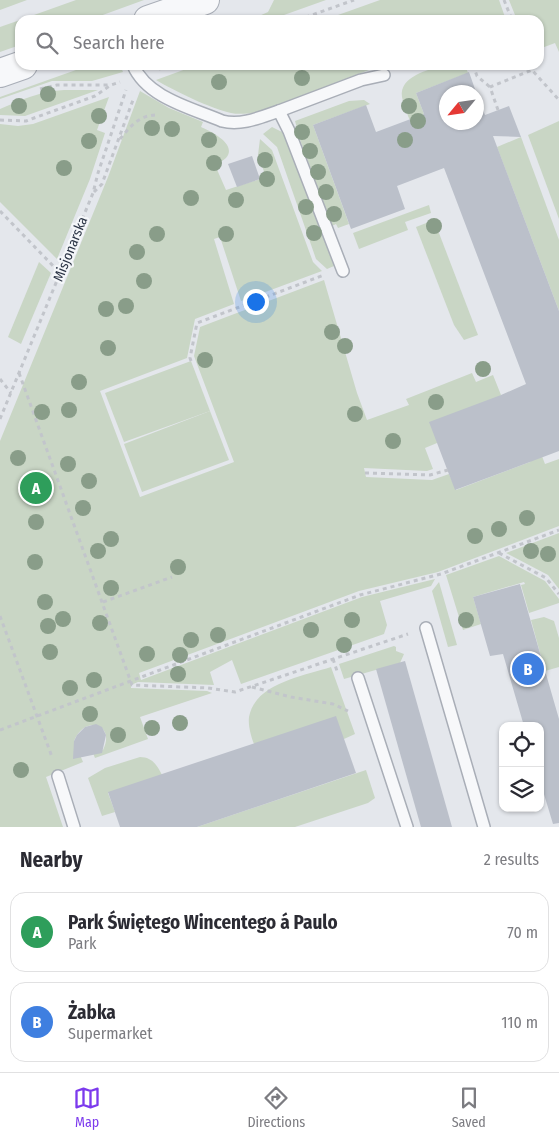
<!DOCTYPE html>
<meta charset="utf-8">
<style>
:root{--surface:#fff;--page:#f7f7f7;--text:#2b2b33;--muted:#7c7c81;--line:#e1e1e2;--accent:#7c3aed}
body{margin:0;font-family:"Fira Sans Condensed",sans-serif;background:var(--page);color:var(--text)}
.controls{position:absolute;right:15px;bottom:15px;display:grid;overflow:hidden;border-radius:10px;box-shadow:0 1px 4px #0004}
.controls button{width:45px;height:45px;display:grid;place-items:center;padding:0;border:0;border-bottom:1px solid var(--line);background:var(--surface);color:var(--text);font:25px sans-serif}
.compass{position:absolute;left:439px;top:85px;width:45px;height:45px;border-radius:50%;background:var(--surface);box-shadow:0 1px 4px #0004;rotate:241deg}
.you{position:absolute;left:255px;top:301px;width:18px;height:18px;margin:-12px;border:4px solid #fff;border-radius:50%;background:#1a73e8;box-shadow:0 0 0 8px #1a73e833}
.badge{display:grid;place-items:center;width:32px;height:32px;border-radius:50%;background:var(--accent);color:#fff;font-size:16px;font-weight:700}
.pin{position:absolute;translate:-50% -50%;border:2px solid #fff;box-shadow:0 1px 5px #0006}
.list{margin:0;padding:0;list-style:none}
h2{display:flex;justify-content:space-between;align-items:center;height:65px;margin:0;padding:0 20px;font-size:21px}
h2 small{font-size:16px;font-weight:400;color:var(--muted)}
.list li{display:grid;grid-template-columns:32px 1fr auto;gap:15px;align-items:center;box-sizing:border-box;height:80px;margin:0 10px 10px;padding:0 10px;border:1px solid var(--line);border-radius:15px}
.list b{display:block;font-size:19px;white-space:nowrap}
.list p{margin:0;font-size:16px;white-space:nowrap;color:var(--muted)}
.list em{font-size:16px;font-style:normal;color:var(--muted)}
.icon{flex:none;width:28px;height:28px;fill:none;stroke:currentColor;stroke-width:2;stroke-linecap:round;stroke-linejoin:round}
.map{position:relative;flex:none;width:559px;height:827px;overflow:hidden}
.search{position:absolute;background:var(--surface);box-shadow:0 1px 4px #0004;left:15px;right:15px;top:15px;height:55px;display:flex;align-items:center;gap:12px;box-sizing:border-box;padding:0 18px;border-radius:15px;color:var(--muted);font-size:19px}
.sheet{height:245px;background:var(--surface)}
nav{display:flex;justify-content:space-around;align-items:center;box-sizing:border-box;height:70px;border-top:1px solid var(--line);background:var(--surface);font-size:14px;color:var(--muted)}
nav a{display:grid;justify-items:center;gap:2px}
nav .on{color:var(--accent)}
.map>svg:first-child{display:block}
.green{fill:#c9d6c5}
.building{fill:#bbc0ca}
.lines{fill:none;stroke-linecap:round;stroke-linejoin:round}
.service-casing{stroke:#a9aeb7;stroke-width:14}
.tertiary-casing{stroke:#a9aeb7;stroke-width:30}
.path{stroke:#c2c5cb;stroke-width:3;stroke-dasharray:4 4;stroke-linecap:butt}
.service{stroke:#f7f8fa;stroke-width:11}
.tertiary{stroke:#f7f8fa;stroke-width:28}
.tree{fill:#899d89}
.labels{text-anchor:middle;stroke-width:4.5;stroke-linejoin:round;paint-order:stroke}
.street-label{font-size:14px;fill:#2b3445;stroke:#f4f6f9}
</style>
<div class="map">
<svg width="559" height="827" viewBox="0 0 559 827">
<rect width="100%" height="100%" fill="#e4e7ec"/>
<!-- green -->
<g class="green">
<path d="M0,0h27l-27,10z"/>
<path d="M76,0h68l-55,20h-69z"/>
<path d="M274,0h52l-56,20h-20l18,-8z"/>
<path d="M380,0h119l7,20h-182z"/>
<path d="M509,0h50v52l-4,-9 -16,6v-29h-22z"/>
<path d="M20,20v25l-20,7v-25z"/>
<path d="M90,65h30l3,7 -31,9h-40l-52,18v-2z"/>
<path d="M197,65h185l-120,46c-10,2 -21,4 -31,2 -20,-4 -58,-23 -75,-33z"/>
<path d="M443,65h22l3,8 -52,20 16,42 -19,-7c-4,-10 -9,-21 -11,-31 -3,-21 27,-27 41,-32z"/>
<path d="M64,90h34l-73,26 -25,-1v-6c20,-9 42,-18 64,-19z"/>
<path d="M140,91l29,17 34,14 -2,5c9,4 37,17 25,31 -3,3 -8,5 -11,7l11,25 40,-13 -8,-22 2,-16 12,11 41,112 9,9 -81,30 -21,-64 -6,2 20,65 -39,15 -8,39 -87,33 40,106 94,-35 -40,-106 6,-29 124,-47 33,113 10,27 42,-15 -3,-6 66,-26 4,9 17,-7 8,20 -64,48 -12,5 8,21 -6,2 -63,-3 2,9 66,3 17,-6 7,16 74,-28 8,-16 7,18 14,-5v67l-121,46 -79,19 -220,82 2,7 221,-83 73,-18 -4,7 -51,15 7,24 -3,9 -143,50 -9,-24 -22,12 4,13 -76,-3 -7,3v3l76,3 5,2 -72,24 8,22 -53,19 -2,-5 10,-3c13,-26 -18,-36 -29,-9l9,21 -37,15 17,50h-63v-386l108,-264z"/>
<path d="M109,97l-12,33 8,3 -15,46 -33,80 -57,-57v-78l18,2 15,-2z"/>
<path d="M364,100l6,4 -57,21 36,99 -11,4 -2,-4 -4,2 -36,-97 1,-1 -2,-7 54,-20z"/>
<path d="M559,121v98l-31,-84z"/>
<path d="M272,127l10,5 4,7 48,127 -7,3 -11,-10 -39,-112 -14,-13z"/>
<path d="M521,137l38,103v71l-62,-164z"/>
<path d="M429,205l2,8 -26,9 3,8 -49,19 -6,-16z"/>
<path d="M434,220l44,115 -14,5 -10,-15 -38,-98z"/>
<path d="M39,262l12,11 -30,71 -13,-7z"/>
<path d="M191,361l19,50 -86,31 -19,-49z"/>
<path d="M210,411l19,49 -87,32 -18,-48z"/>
<path d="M559,533v56l-11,-14 -42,-22z"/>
<path d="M499,556l46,25 14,18v4l-30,10 -8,-28 4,-1 -1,-2 -51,15 8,27 -18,6 -17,-55z"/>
<path d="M439,582l18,63 -9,2 -16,-56z"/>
<path d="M544,617l10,4 5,17v29l-14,4 -14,-51z"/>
<path d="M394,646l2,1v4l8,3 -4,9 -56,16 -5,-15z"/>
<path d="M331,667l24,67 -11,5 -90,5c-3,-8 -6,-18 -5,-27 6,-34 55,-41 82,-50z"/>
<path d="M140,757c12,0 17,8 22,18l-54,18 7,19 -13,4 -14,-38 17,-10z"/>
<path d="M366,770l9,28 -7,5 -73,24h-98z"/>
</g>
<!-- building -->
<g class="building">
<path d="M469,72l7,20h-30v30h30v-29l9,22 24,-9 12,31 -28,-1 66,175v140l-104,39 -26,-68 72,-27 25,-11 -82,-216 -47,18 8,23 -54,20 -38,-104 53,-20 10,27 48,-18 -8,-21z"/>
<path d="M252,156l8,23 -23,8 -9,-23z"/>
<path d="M520,584l39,135v104l-6,1 -13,-43v-55h-16l-21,-72 -13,2 -17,-59z"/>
<path d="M405,661l47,166h-31l-45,-158z"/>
<path d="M336,716l20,57 -159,54h-77l-12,-35z"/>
<path d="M96,724l6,3 4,8 -4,18 -29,6 1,-18 3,-6 8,-8z"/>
</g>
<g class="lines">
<defs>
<g id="service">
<path d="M133,65c14,33 59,43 89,56 20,5 39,-4 57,-10l10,20 54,140"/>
<path d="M279,111l82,-31 23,-5"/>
<path d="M426,628l58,199"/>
<path d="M358,678l49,149"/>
<path d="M58,776l16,51"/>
</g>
<g id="tertiary">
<path d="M148,20l57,-20"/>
<path d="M0,73l23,-8"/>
</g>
</defs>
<!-- service casing -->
<use href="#service" class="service-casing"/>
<!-- tertiary casing -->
<use href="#tertiary" class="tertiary-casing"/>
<!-- path -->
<g class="path">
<path d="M504,0l8,20"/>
<path d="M298,20l56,-20"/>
<path d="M473,65l4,11 13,11"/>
<path d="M159,69l11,-4"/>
<path d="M40,89l17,-4h54"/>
<path d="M498,110l-8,-23 42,-17 27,30"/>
<path d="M0,120l26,1 8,-3 61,-22 16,-11 9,-3"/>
<path d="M120,139c10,-12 18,-23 35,-24"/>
<path d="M94,192l8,-8 31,-84"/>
<path d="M0,211l60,62"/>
<path d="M191,361l-1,-3 7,-35 127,-48"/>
<path d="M19,373l113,312 76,3 27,4 173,-58"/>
<path d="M0,379l11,14"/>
<path d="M0,419l93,-226 5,-20 28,-83"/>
<path d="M365,473l65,2 18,-5"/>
<path d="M499,553l47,25 13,16"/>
<path d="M103,602l69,-25"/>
<path d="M0,616l52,141"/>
<path d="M333,659l5,15"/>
<path d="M252,687l39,10 42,7 15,7"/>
<path d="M0,730l360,-135 81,-21 118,-44"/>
<path d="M540,791l3,-1"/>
</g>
<!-- service -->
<use href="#service" class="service"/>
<!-- tertiary -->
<use href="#tertiary" class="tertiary"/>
</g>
<!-- trees -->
<g class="tree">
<circle cx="302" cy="78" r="8"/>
<circle cx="219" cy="82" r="8"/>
<circle cx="48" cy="94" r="8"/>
<circle cx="19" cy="106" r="8"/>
<circle cx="409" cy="106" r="8"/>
<circle cx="99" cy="116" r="8"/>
<circle cx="418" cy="121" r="8"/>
<circle cx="152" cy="128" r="8"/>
<circle cx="172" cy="129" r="8"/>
<circle cx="302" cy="132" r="8"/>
<circle cx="209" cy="140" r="8"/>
<circle cx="405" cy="140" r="8"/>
<circle cx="89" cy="141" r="8"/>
<circle cx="310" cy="151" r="8"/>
<circle cx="265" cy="160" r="8"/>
<circle cx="214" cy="163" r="8"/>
<circle cx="64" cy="168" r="8"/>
<circle cx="318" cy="172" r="8"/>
<circle cx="267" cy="179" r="8"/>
<circle cx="326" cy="192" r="8"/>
<circle cx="191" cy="198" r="8"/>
<circle cx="236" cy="200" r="8"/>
<circle cx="306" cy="207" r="8"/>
<circle cx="334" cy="214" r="8"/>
<circle cx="434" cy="226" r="8"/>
<circle cx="314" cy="233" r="8"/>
<circle cx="157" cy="234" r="8"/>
<circle cx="226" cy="234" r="8"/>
<circle cx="137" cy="252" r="8"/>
<circle cx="144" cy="281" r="8"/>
<circle cx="126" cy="306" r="8"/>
<circle cx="106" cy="309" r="8"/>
<circle cx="332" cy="332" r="8"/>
<circle cx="345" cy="346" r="8"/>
<circle cx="108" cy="348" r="8"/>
<circle cx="205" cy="360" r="8"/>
<circle cx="483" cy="369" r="8"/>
<circle cx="79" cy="382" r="8"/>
<circle cx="436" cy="402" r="8"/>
<circle cx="69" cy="410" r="8"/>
<circle cx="42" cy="412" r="8"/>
<circle cx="355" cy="414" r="8"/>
<circle cx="393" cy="441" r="8"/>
<circle cx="18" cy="458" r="8"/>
<circle cx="68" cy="464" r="8"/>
<circle cx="89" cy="481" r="8"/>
<circle cx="83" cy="508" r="8"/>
<circle cx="527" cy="518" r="8"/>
<circle cx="36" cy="522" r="8"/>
<circle cx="499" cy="529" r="8"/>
<circle cx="475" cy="536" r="8"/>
<circle cx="111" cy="539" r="8"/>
<circle cx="98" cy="551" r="8"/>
<circle cx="531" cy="551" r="8"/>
<circle cx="548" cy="554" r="8"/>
<circle cx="35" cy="562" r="8"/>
<circle cx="178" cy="567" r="8"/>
<circle cx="111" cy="588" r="8"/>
<circle cx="45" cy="602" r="8"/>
<circle cx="63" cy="619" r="8"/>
<circle cx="352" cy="620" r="8"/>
<circle cx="466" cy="620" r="8"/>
<circle cx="100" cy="623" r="8"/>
<circle cx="48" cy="626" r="8"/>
<circle cx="311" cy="630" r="8"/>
<circle cx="218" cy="635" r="8"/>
<circle cx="191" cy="640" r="8"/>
<circle cx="344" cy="645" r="8"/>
<circle cx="50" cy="652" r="8"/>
<circle cx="147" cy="654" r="8"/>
<circle cx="180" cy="655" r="8"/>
<circle cx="178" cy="674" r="8"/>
<circle cx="94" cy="680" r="8"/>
<circle cx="70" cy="688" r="8"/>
<circle cx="90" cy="714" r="8"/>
<circle cx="180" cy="723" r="8"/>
<circle cx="152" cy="728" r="8"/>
<circle cx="118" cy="735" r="8"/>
<circle cx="21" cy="770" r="8"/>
</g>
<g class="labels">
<!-- street labels -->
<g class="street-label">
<text transform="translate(70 249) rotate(-68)" y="5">Misjonarska</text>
</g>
</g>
</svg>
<div class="controls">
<button><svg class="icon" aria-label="locate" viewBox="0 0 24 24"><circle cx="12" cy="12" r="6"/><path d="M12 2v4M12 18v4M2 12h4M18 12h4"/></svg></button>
<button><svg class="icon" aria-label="layers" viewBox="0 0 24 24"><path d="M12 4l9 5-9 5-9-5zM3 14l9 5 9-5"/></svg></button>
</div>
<svg class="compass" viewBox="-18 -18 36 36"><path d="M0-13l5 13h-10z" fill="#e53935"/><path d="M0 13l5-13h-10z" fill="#7c7c81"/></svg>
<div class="you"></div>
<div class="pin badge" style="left:36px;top:488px;background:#2e9e5b">A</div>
<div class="pin badge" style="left:528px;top:669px;background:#3f7fe0">B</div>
<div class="search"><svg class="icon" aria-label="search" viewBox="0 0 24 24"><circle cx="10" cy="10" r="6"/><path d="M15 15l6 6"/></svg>Search here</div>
</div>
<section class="sheet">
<h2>Nearby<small>2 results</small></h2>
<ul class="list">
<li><span class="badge" style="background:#2e9e5b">A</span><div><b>Park Świętego Wincentego á Paulo</b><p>Park</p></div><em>70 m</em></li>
<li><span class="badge" style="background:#3f7fe0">B</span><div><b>Żabka</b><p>Supermarket</p></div><em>110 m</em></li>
</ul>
</section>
<nav>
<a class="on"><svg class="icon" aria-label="map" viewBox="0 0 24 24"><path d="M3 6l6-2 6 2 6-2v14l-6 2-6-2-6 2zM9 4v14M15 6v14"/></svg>Map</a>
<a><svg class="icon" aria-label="directions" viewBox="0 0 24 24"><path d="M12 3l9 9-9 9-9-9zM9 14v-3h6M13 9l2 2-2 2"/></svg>Directions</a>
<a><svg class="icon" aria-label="saved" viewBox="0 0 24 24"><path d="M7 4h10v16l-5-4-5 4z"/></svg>Saved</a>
</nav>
